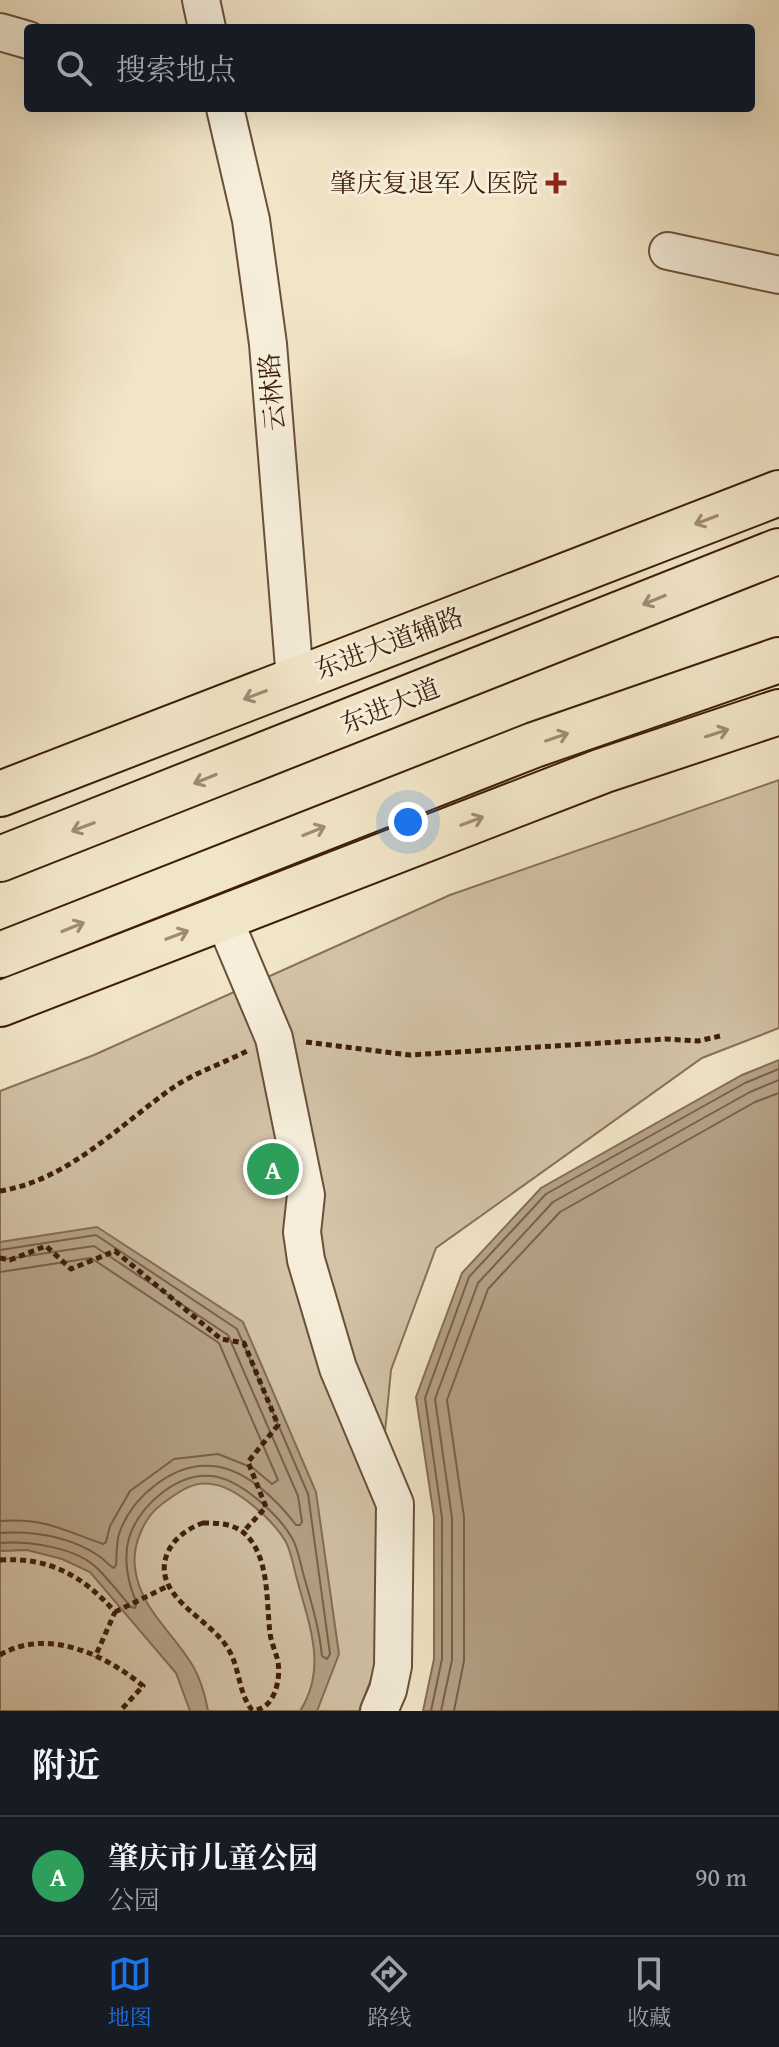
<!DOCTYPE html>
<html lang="zh">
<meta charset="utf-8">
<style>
:root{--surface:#171b24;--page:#20242c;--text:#f1f3f6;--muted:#9ea1a6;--line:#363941;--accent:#1a73e8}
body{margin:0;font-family:"Gentium Book Plus","Noto Serif SC",serif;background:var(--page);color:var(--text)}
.you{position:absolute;left:408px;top:822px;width:28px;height:28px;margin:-20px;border:6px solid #fff;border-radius:50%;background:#1a73e8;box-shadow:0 0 0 12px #1a73e833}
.badge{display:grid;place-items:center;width:52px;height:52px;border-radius:50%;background:var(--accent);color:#fff;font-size:26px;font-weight:700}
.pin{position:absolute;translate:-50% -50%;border:4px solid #fff;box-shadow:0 2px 8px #0006}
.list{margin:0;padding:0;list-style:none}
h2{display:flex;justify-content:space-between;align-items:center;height:104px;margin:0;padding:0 32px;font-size:34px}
h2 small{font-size:26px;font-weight:400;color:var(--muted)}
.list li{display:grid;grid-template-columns:52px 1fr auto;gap:24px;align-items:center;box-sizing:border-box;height:120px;padding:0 32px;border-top:2px solid var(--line)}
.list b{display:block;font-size:30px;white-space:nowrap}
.list p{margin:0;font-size:26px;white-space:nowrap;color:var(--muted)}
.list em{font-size:26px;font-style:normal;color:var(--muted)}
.icon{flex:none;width:44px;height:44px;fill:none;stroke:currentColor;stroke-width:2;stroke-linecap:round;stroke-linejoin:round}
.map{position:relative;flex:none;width:779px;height:1711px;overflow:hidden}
.search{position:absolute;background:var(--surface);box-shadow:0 8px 32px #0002;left:24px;right:24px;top:24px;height:88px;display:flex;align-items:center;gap:20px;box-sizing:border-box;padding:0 28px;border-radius:8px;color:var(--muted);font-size:30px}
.sheet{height:224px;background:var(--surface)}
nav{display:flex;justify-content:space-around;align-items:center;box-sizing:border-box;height:112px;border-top:2px solid var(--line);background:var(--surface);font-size:22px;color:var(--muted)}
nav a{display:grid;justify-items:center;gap:4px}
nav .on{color:var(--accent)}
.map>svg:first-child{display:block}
.green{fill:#d3c3a7;stroke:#887058;stroke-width:2}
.water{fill:#b4a186;stroke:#856d54;stroke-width:2}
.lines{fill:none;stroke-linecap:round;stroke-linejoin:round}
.shore{stroke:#796048;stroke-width:2}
.minor-casing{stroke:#6b5038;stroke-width:40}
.major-casing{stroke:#3e1e09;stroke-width:48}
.highway-casing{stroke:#3e1e09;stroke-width:48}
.path{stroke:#3e1e09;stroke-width:5;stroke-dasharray:6 4;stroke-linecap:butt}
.minor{stroke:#f6eedb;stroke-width:36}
.major{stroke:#f1e5c7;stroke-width:44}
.highway{stroke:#f1e5c7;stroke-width:44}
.oneway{stroke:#a08b72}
.poi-dot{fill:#8f2418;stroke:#f6eedb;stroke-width:3}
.labels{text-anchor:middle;stroke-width:6;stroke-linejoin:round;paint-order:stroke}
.poi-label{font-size:26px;fill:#3e1e09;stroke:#f6eedb;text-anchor:end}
.street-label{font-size:26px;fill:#3e1e09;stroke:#f6eedb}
</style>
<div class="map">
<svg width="779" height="1711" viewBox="0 0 779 1711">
<rect width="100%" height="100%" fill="#f1e5c7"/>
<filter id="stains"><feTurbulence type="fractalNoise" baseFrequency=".0025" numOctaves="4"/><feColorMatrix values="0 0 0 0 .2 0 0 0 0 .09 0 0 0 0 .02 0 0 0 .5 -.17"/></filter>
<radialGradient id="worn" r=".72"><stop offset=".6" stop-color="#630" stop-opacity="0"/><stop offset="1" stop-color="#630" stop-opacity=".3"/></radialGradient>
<!-- green -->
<path class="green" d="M779,780v248l-77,30 -266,190 -45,122 -13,134 -2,162 -17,45h-359v-620l94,-36 356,-160z"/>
<!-- water -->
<g class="water">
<path d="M779,1060v651h-356l11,-52v-142l-18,-120 46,-124 79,-85 201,-113z"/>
<path d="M97,1227l146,95 73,170 23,162 -22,57h-17c27,-42 10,-84 -2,-128 -4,-13 -6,-29 -12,-41 -12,-21 -50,-56 -75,-58 -19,-3 -34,9 -49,20 -18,13 -30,41 -27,64 5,41 38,64 58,98 8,14 12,28 15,45h-18l-14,-38 -86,-101 -28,-13 -35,-9 -27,1v-309z"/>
</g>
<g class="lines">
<!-- shore -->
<g class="shore">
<path d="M0,1250l96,-15 141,94 71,165 22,160 -3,5 -5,-3c-3,-29 -11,-55 -19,-83 -3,-11 -5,-25 -11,-35 -14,-24 -52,-59 -80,-62 -35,-4 -73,30 -83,62 -6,20 -1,47 8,65l-2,5 -4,-1c-11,-13 -22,-27 -34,-39 -22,-21 -68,-27 -97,-25"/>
<path d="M0,1260l94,-14 134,89 70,161 4,26 -2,3h-4c-19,-25 -51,-57 -84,-59 -39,-4 -81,32 -93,68 -3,10 -2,21 -3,31l-2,3c-6,-3 -9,-8 -15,-12 -29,-19 -65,-25 -99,-23"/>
<path d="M0,1272l91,-14 128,85 59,137 -6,4 -19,-16 -35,-14 -44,5 -44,32 -20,35 -4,16 -3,2c-40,-14 -58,-26 -103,-23"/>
<path d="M431,1711l11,-52v-141l-17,-120 44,-121 77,-83 199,-111 34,-14"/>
<path d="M441,1711l11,-51v-142l-17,-119 43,-116 75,-81 197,-110 29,-12"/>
<path d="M454,1711l10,-50v-144l-17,-117 41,-111 72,-77 195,-110 24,-9"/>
</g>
<defs>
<g id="minor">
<path d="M201,0l6,28"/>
<path d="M0,32l28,8"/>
<path d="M225,108l26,112 17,124 27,336"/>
<path d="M668,251l111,24"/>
<path d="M223,917l51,121 32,157 -4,37 4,28 32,108 57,136 -2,162 -5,24 -9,21"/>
</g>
<g id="major">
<path d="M0,794l779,-301"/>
<path d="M0,1004l602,-233 177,-59"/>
</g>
<g id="highway">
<path d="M0,859l779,-308"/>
<path d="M0,955l534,-210 245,-85"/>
</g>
</defs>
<!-- minor casing -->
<use href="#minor" class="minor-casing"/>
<!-- major casing -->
<use href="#major" class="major-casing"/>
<!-- highway casing -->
<use href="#highway" class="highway-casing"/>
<!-- path -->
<g class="path">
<path d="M306,1042l104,13 255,-16 33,2 22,-5"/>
<path d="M0,1191c69,-11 119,-66 174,-104 22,-15 50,-24 73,-36"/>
<path d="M0,1258l10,2 36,-14 25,23 44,-18 106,88 23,4 34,82 -30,37 18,45 -23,25"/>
<path d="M203,1523c14,0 29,0 41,10 26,23 22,68 26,100 1,10 6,19 8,29 3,18 -4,49 -26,48 -14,-17 -12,-44 -25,-63 -18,-29 -76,-51 -60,-93 6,-15 21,-26 36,-31z"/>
<path d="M0,1560c50,-3 83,16 115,52l-20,45"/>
<path d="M115,1612l53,-26"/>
<path d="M0,1655c47,-28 106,0 143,31l-23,25"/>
</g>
<!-- minor -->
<use href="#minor" class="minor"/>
<!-- major -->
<use href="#major" class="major"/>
<!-- highway -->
<use href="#highway" class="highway"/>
</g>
<!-- one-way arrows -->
<defs><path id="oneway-shaft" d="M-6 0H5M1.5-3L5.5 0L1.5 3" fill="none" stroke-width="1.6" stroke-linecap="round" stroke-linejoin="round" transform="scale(2)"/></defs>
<g class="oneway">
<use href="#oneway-shaft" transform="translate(706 520) rotate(159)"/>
<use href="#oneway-shaft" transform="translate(654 600) rotate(158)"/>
<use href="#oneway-shaft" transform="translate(255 695) rotate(159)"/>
<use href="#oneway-shaft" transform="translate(717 733) rotate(-18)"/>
<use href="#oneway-shaft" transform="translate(557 737) rotate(-19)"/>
<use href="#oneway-shaft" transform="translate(205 779) rotate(158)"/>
<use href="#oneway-shaft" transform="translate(472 821) rotate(-21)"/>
<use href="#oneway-shaft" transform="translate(83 827) rotate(159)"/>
<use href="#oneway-shaft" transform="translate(314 831) rotate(-22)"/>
<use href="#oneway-shaft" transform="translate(73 927) rotate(-22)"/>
<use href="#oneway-shaft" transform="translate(177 935) rotate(-21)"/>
</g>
<!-- markers -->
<path class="poi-dot" d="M552 171h8v8h8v8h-8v8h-8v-8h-8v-8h8z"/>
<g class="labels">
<!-- poi labels -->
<g class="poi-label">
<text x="538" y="192">肇庆复退军人医院</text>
</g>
<!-- street labels -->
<g class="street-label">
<text transform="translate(272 392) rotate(-95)" y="9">云林路</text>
<text transform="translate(389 643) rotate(-21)" y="9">东进大道辅路</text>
<text transform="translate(390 706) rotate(-22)" y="9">东进大道</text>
</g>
</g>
<rect width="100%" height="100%" filter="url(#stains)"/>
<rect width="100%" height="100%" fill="url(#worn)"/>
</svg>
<div class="you"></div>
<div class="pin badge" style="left:273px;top:1169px;background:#2e9e5b">A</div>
<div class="search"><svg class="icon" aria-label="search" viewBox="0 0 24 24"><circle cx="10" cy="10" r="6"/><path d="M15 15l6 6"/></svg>搜索地点</div>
</div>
<section class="sheet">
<h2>附近<small></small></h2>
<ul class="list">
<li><span class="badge" style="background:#2e9e5b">A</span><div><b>肇庆市儿童公园</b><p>公园</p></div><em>90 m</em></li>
</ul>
</section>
<nav>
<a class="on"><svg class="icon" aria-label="map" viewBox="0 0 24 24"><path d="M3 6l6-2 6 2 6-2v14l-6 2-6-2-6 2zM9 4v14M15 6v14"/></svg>地图</a>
<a><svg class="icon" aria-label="directions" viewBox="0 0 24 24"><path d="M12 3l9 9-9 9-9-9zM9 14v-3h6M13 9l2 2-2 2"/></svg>路线</a>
<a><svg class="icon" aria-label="saved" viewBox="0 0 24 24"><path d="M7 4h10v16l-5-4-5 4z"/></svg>收藏</a>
</nav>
